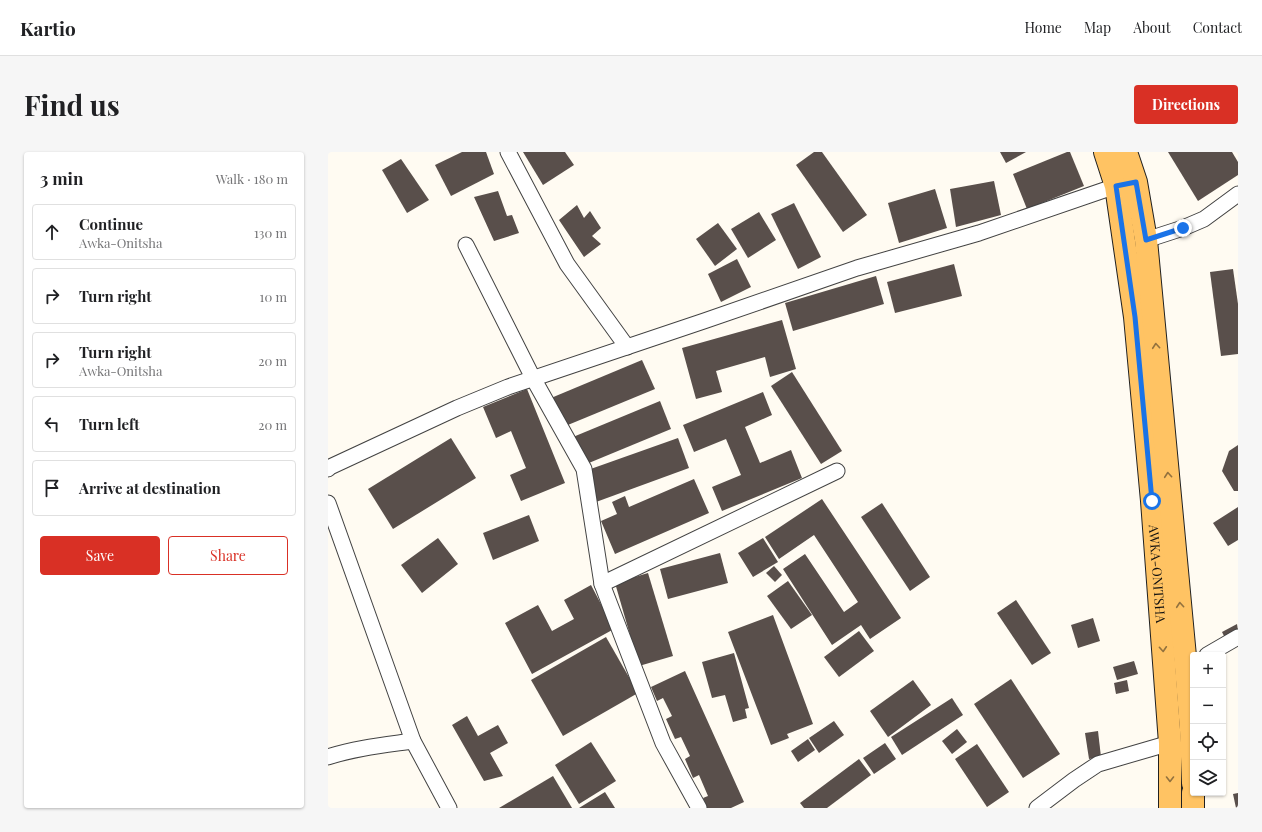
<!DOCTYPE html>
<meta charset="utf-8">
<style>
:root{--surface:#fff;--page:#f6f6f6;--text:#202124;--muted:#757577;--line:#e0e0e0;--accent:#d93025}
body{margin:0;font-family:"Playfair Display",serif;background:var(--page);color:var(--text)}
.controls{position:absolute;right:12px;bottom:12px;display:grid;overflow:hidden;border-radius:4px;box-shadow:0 1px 3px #0004}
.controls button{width:36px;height:36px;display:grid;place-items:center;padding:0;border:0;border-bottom:1px solid var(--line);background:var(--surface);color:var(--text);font:20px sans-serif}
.stop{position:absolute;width:12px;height:12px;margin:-9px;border:3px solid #1a73e8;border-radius:50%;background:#fff}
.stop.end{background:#1a73e8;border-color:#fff;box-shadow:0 1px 4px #0008}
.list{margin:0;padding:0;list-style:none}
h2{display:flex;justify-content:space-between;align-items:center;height:52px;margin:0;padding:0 16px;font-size:17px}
h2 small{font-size:13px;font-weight:400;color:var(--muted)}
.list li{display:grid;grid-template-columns:26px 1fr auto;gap:12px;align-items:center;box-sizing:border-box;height:56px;margin:0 8px 8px;padding:0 8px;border:1px solid var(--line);border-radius:4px}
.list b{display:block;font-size:15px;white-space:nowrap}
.list p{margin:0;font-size:13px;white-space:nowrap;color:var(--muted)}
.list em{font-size:13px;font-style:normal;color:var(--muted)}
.actions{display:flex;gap:8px;padding:12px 16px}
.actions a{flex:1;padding:9px 0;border:1px solid var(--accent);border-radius:4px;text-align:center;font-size:14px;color:var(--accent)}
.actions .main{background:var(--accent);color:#fff}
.icon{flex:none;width:22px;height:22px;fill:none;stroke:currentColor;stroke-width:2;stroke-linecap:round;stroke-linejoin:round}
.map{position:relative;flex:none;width:910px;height:656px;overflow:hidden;border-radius:4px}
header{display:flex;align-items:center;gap:24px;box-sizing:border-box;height:56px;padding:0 20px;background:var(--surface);border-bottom:1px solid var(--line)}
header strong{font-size:19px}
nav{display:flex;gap:22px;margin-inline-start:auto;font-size:14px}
.intro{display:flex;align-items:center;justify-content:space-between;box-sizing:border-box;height:96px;padding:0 24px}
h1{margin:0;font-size:28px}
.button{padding:10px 18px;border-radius:4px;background:var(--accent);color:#fff;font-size:14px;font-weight:700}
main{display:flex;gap:24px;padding:0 24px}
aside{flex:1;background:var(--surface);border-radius:4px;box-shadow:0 1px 3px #0004}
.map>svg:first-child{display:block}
.building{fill:#594f4b}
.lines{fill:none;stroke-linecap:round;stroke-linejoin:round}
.minor-casing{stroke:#434343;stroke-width:17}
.primary-casing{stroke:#212121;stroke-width:24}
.minor{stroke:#fff;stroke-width:15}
.primary{stroke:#ffc363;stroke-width:22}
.oneway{stroke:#93723e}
.route{stroke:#1a73e8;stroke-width:5}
.labels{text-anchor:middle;stroke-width:4;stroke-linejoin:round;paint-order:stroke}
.street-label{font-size:13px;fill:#101010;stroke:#fff}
</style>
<header>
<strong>Kartio</strong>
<nav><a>Home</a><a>Map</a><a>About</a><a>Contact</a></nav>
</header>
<div class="intro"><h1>Find us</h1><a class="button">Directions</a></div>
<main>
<aside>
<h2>3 min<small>Walk · 180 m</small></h2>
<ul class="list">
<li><svg class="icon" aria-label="ahead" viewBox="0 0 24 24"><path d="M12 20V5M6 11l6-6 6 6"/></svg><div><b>Continue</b><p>Awka-Onitsha</p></div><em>130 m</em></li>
<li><svg class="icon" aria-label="right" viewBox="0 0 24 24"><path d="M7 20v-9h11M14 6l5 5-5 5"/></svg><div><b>Turn right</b></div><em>10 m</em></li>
<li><svg class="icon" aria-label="right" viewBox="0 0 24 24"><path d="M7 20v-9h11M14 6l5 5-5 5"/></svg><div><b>Turn right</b><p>Awka-Onitsha</p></div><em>20 m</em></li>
<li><svg class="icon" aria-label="left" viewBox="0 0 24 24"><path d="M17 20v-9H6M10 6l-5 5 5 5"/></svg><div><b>Turn left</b></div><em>20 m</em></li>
<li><svg class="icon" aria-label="arrive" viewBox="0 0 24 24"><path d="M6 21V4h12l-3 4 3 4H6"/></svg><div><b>Arrive at destination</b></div></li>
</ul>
<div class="actions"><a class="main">Save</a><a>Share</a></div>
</aside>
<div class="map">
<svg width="910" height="656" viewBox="0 0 910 656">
<rect width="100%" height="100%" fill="#fffbf2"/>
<!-- building -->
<g class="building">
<path d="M134,0h24l8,22 -43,22 -16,-31z"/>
<path d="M195,0h42l9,13 -31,20z"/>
<path d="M486,0h8l45,63 -24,17 -47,-67z"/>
<path d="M672,0h26l-20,11z"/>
<path d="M739,0h3l14,34 -57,23 -14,-35z"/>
<path d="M840,0h64l6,10v13l-40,26z"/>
<path d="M73,7l28,41 -22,13 -25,-43z"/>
<path d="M666,29l7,34 -45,12 -6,-38z"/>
<path d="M607,37l12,39 -48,15 -11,-40z"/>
<path d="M170,39l9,25 5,-1 7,18 -25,8 -20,-44z"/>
<path d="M466,51l27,54 -23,12 -27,-55z"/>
<path d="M249,53l7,13 6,-7 11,17 -9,8 9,8 -17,13 -25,-37z"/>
<path d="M431,60l17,28 -28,18 -17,-29z"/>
<path d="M390,71l19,26 -22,17 -19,-27z"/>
<path d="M409,107l14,28 -30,15 -13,-28z"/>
<path d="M626,112l8,32 -67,17 -8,-31z"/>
<path d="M905,117l5,35v50l-17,2 -11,-84z"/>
<path d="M548,124l8,28 -91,27 -8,-28z"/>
<path d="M454,168l14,49 -26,8 -5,-20 -49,14 6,21 -26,7 -14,-51z"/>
<path d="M314,208l13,29 -92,38 -12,-29z"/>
<path d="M464,220l50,79 -21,13 -50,-78z"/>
<path d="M199,237l38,94 -44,18 -11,-26 16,-7 -15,-37 -15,7 -13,-31z"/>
<path d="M435,240l9,23 -27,12 15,36 31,-13 11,28 -80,33 -10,-24 29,-12 -15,-36 -32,13 -11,-27z"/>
<path d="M332,249l11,28 -87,36 -11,-28z"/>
<path d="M123,286l25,40 -83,51 -25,-40z"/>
<path d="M350,286l11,30 -93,34 -11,-31z"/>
<path d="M910,293v46h-4l-12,-20 7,-20z"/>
<path d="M366,327l15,34 -94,41 -14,-33 16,-7 -5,-12 13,-6 4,11z"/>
<path d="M494,347l79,119 -31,21 -9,-14 -29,20 -49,-76 22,-15 39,58 14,-10 -44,-67 -35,24 -14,-22z"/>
<path d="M554,351l48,74 -20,14 -49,-74z"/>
<path d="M910,355v33l-10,6 -15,-23z"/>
<path d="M201,363l10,26 -46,19 -10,-27z"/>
<path d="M110,386l20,26 -36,29 -21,-28z"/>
<path d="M435,386l15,24 -25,15 -15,-24z"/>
<path d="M392,401l8,30 -60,16 -8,-30z"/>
<path d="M446,414l8,9 -7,7 -9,-9z"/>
<path d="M320,421l25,83 -34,10 -24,-83z"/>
<path d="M460,429l24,34 -21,14 -24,-33z"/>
<path d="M263,433l23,44 -82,45 -27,-51 33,-18 14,26 22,-12 -10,-19z"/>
<path d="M688,448l35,53 -19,12 -35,-52z"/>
<path d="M445,463l40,109 -26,10 2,4 -18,7 -43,-113z"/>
<path d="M765,466l7,23 -22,7 -7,-23z"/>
<path d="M909,472l1,7 -13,7 -3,-6z"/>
<path d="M531,479l15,20 -35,26 -15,-20z"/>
<path d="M278,485l32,56 -75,43 -32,-56z"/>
<path d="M406,501l15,55 -4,1 2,9 -14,4 -8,-27 -13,3 -10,-36z"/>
<path d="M806,509l4,13 -21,6 -4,-13z"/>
<path d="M357,519l59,131 -13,6h-24l-4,-10 5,-2 -9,-21 -6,3 -8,-19 5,-3 -9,-19 -6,2 -9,-20 6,-3 -9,-18 -6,3 -6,-14z"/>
<path d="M683,527l49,75 -37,24 -49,-74z"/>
<path d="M585,528l18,25 -43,32 -18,-26z"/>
<path d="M799,528l2,11 -13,3 -2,-11z"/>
<path d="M624,546l11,17 -61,40 -11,-18z"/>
<path d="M139,564l11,20 20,-11 10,18 -18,10 13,23 -19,5 -32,-56z"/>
<path d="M506,569l10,14 -25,18 -10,-15z"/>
<path d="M629,577l10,13 -15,12 -10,-13z"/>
<path d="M770,579l3,26 -12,2 -4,-26z"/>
<path d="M480,587l7,11 -17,12 -7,-11z"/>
<path d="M263,590l25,39 -37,23 -24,-39z"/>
<path d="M557,591l11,16 -22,15 -11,-16z"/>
<path d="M649,592l32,48 -22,15 -32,-48z"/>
<path d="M531,607l12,16 -44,33h-23l-4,-5z"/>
<path d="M225,624l19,32h-73z"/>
<path d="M277,640l10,16h-36z"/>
<path d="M910,641v15h-2l-3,-14z"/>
</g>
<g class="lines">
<defs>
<g id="minor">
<path d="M180,0l59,112 60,83"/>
<path d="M818,88l37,-12 21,-9 34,-25"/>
<path d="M138,93l67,133 51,91 18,115 61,159 36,65"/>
<path d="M0,317l2,-2 127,-59 51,-21 196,-66 153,-53 122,-35 137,-47 9,-2"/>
<path d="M0,351l85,238 36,67"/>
<path d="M274,432l235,-113"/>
<path d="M879,503l31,-18"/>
<path d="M0,605c27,-9 57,-12 85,-16"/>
<path d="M709,656l37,-28 24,-16 72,-21"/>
</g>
<g id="primary">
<path id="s1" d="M777,0l11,34 19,131 17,184 18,242v65"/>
<path d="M798,0l10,30 10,58 40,427 5,63 2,53"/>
<path d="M865,641v15"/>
</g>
</defs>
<!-- minor casing -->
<use href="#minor" class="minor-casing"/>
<!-- primary casing -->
<use href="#primary" class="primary-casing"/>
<!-- minor -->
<use href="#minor" class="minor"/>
<!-- primary -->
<use href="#primary" class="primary"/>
</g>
<!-- one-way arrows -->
<defs><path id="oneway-chevron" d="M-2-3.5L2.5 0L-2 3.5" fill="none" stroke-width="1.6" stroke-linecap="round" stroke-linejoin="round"/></defs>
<g class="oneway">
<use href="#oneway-chevron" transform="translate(828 194) rotate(-95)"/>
<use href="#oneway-chevron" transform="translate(840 323) rotate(-95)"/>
<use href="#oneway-chevron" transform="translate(852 453) rotate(-95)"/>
<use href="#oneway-chevron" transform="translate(835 497) rotate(86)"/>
<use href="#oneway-chevron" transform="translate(842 627) rotate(90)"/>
</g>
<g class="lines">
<!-- route -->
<path class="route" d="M824,349l-17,-184 -19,-131 20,-4 10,58 37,-12"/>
</g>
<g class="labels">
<!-- street labels -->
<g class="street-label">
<text dy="5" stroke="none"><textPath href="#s1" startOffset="426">AWKA-ONITSHA</textPath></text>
</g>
</g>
</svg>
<div class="controls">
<button>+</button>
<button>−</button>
<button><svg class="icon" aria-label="locate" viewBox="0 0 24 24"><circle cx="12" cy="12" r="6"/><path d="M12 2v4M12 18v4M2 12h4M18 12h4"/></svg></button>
<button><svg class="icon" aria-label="layers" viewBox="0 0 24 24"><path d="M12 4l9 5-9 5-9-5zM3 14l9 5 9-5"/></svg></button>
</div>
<div class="stop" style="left:824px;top:349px"></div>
<div class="stop end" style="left:855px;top:76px"></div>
</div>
</main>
